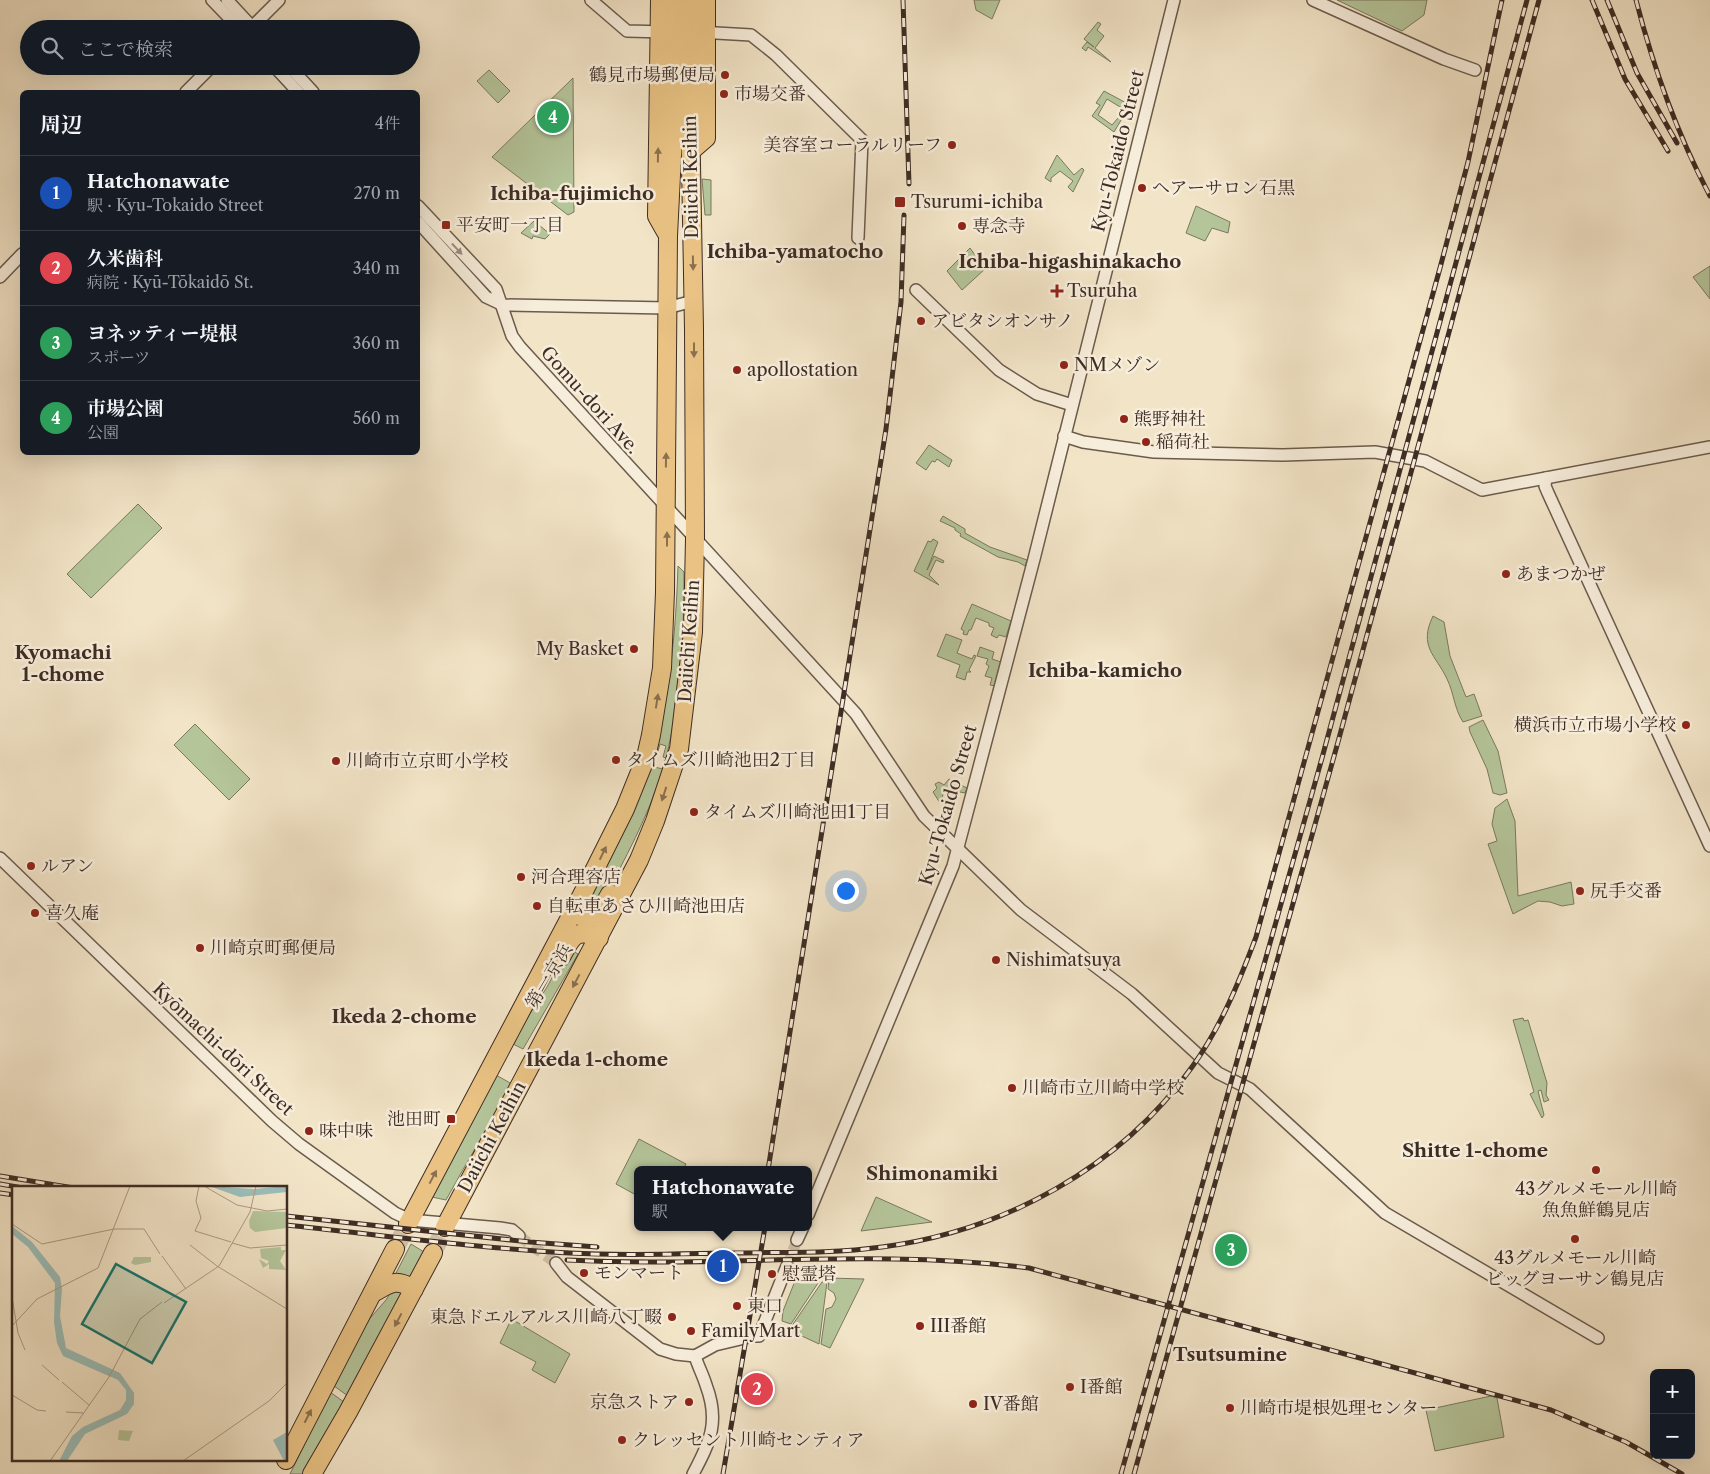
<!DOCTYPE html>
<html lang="ja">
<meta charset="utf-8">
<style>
:root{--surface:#171b24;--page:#20242c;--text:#f1f3f6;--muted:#9ea1a6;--line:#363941;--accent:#c59692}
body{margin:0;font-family:"Libre Caslon Text","Noto Serif JP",serif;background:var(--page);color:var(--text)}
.controls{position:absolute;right:15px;bottom:15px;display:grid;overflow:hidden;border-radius:8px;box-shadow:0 5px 20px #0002}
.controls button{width:45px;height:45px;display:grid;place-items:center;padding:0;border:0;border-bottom:1px solid var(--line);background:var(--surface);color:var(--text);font:25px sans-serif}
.you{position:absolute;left:845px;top:890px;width:18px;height:18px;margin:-12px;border:4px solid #fff;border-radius:50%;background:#1a73e8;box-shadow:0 0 0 8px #1a73e833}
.badge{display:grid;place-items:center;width:32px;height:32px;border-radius:50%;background:var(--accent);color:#fff;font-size:16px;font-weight:700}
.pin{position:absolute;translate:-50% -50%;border:2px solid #fff;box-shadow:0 1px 5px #0006}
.popup{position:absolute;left:634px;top:1166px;width:178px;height:65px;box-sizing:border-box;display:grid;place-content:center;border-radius:8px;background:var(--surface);filter:drop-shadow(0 1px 4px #0005);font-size:16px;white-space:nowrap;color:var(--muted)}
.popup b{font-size:19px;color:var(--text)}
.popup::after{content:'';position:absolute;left:50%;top:100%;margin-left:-10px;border:10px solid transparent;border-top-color:var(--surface)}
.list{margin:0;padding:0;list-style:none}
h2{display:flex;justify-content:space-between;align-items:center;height:65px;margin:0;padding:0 20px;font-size:21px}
h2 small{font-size:16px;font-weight:400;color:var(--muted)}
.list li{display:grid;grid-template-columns:32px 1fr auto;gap:15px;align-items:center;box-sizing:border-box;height:75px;padding:0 20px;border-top:1px solid var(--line)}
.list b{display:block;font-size:19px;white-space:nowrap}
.list p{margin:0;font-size:16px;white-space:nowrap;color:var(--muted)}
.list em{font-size:16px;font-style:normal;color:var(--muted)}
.icon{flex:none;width:28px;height:28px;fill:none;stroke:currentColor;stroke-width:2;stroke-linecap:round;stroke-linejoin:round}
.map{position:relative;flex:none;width:1710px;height:1474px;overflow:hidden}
.search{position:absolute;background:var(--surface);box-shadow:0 5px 20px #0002;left:20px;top:20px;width:400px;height:55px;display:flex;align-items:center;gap:12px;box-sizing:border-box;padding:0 18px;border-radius:28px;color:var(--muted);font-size:19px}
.panel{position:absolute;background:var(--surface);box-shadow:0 5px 20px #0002;left:20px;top:90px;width:400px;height:365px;border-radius:8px}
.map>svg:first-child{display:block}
.green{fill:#b5c59a;stroke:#7a795f;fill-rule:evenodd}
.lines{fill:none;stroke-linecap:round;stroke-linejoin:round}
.minor-tunnel{stroke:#cebfa6;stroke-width:11;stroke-dasharray:11 5.5;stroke-linecap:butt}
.highway-tunnel{stroke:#cebfa6;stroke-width:18;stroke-dasharray:18 9;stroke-linecap:butt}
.minor-casing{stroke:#6b5b4d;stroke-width:14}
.highway-casing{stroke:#3e2d24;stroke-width:20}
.minor{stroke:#f7eddb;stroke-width:11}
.highway{stroke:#e9c284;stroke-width:18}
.rail-casing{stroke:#3e2d24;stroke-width:5}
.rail{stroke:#f7eddb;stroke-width:3;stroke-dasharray:9;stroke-linecap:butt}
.oneway{fill:#8b704f}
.oneway2{fill:#9a8d80}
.poi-dot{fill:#8f2418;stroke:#f7eddb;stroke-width:2}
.labels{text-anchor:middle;stroke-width:5;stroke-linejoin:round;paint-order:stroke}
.poi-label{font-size:18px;fill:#3e2d24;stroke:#f7eddb;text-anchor:start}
.street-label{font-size:18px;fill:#3e2d24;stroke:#f7eddb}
.neighbourhood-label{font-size:19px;font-weight:bold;fill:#3e2d24;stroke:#f7eddb}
.inset-road{fill:none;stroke:#aa9b86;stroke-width:1}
.view{fill:#0f766e;fill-opacity:0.15;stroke:#0f766e;stroke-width:2.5}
.inset-edge{fill:none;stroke:#3e2d24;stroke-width:2.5}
</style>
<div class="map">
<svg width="1710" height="1474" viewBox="0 0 1710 1474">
<rect width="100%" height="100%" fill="#f2e4c7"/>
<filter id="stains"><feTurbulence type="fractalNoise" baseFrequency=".004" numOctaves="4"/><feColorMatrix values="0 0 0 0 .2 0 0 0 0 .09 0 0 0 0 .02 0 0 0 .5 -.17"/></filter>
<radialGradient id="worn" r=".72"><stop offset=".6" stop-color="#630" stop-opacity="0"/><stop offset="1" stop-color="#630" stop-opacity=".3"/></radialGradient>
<!-- green -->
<g class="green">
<path d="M974,0h26l-8,19 -16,-9z"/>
<path d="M1337,0h90l-3,15 -22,16z"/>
<path d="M1098,22l3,2 -4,6 7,6 -9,12 16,14 -23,-15 -2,4 -4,-3 5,-6 7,5 -10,-8z"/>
<path d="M489,70l21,21 -12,12 -21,-22z"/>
<path d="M573,78l1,134 -6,3 -76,-58z"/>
<path d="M1104,91l26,14 -16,27 -22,-16 8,-11 -4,-2zM1107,99l18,11 -13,15 -14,-10z"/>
<path d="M1057,155l17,20 8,-7 2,2 -11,22 -5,-5 5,-6 -13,-10 -9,7v4l-6,-4z"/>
<path d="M702,179l9,1v35h-6z"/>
<path d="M1196,206l34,16 -2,11 -16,-5 -7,13 -19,-8z"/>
<path d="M534,221l16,13 -5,5 -12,-3 -1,3 -11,-6z"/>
<path d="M970,248l15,21 -23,21 -15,-19z"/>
<path d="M1710,266v33l-17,-22z"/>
<path d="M929,445l23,15 -3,7 -12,-8 -2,3 -3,-1 -6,9 -10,-7z"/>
<path d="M138,504l24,24 -71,70 -24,-24z"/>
<path d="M943,516l22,13v4l25,14 37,13 -2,6 -7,-4 -20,-5 -38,-21 1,-2 -6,-4v-2l-15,-7z"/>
<path d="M933,539l5,3 -11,28 7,-14 10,5 -1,2 -7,-3 -7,15 10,10 -25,-14 14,-30 3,1z"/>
<path d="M678,566l6,6c0,63 -3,124 -18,186l-3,-1 3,-11 -6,-2 -3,11 -3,-1c16,-62 22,-124 24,-188z"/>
<path d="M972,604l39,17 -5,16 -7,-2 -2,3 -6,-3 3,-7 -5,-2v-3l-13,-5 -5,12h-2l-2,5 -4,-1 1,-3 -3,-2z"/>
<path d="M1433,616l11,6 6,34 16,41 8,-3 8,22 -19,6c-9,-14 -9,-29 -16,-43 -11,-24 -29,-32 -14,-63z"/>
<path d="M946,634l16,6 -5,13 15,6 2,-4 2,1 -7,14 2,2h-4l-2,8 -9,-3 4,-12 -23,-9z"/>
<path d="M980,647l14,5 -2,7 9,3 -6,24 -5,-1 2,-7 -7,-2 4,-10 -3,-2 2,-5 -11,-3z"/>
<path d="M1483,720l15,31 9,42 -7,2 -7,-2 -6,-24 -17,-37 -1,-5z"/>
<path d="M195,724l55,55 -21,21 -55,-55z"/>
<path d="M650,766l13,3c-15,48 -38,90 -61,133l-11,-5 3,-10z"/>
<path d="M949,779l18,9 -2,5 -20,-4 -5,14 -7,-11 4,-4 -2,-4 4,-2 5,3z"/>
<path d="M1507,799l8,22 3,75 53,-14 3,22 -12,2 -12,-4 -12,-1 -25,13 -25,-70 9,-3 -5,-17 3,-16z"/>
<path d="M568,948l10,6 -55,95 -10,-5 2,-7 32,-50z"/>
<path d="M1523,1018l1,3 4,-1 19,63 -1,12 3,5 -5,2 -3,-12 -3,1 6,24 -2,3 -12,-24 4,-2 -21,-72z"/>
<path d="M496,1075l16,9c-21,39 -45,77 -66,116l-14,-3z"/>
<path d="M639,1139l47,25 -3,6h-45v26l-22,-12z"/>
<path d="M876,1197l56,25 -71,9z"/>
<path d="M411,1244l13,8 -14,25h-16z"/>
<path d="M797,1276l25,1 -31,47 -9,-3 1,-10z"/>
<path d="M829,1278l35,1 -34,69 -9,-4 5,-35 6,-2 4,-8 -2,-6 -6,-4z"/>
<path d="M822,1282h5l-8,62 -30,-14z"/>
<path d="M404,1289l-56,107 -14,-10 31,-62 21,-24 6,-10z"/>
<path d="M515,1321l55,33 -15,29 -23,-13 4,-8 -36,-19 10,-21z"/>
<path d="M330,1392l14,10 -41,72h-13z"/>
<path d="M1491,1396l6,2 7,39 -69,14 -9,-41z"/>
</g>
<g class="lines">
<!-- minor-tunnel -->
<g class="minor-tunnel">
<path d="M519,1236l37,27"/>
<path d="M787,1266l10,-26"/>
</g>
<!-- highway-tunnel -->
<g class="highway-tunnel">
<path d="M395,1249l13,-25"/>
<path d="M433,1253l12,-26"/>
</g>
<defs>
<g id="minor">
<path d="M212,0l28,29"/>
<path d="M227,0l27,29"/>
<path d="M591,0l36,31 39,1"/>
<path d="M1313,0l131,59 31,11"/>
<path d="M250,29l29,-29"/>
<path d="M699,32l52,3 25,20 86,85 -4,98"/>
<path d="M274,66l24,26"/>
<path d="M289,66l24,26"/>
<path d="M186,92l26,-26"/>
<path d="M418,206l78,83 16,47 8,11 336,367 68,102 97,94 111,84 86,79 32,16 135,124 213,125"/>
<path d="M418,222l68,75 17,8 164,3 26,-7"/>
<path d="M0,277l22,-23"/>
<path d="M916,290l83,80 38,24 35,11"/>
<path d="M1064,436l19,6 71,10 129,3 92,-3 50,9 57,29 228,-43"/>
<path d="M1546,478l-1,8 3,7 162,353"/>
<path d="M0,858l272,263 27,23 96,69 15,7 90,8 12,2 7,6"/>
<path d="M808,1215l145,-349 81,-307 140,-559"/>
<path d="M797,1240l6,-13"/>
<path d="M556,1263l11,14 93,72 16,5 19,2 20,-11 38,-9h6l28,-70"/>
<path d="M693,1474c17,-32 27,-52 13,-89 -3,-10 -8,-19 -11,-29"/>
</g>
<g id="highway">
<path d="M660,0l-3,216 9,16"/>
<path d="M691,151l15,-13v-138"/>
<path d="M572,912c22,14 28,1 38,-18"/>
<path d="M561,957c11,-20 14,-30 38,-19"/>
<path d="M408,1224l174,-329 43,-86 21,-52 5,-22 11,-67 3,-76 3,-356 9,-183 -2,-53"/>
<path d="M445,1227l194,-367 16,-39 24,-72 14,-117 2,-93 -1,-210 -6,-329"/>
<path d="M373,1293c18,-10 22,-15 41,-4"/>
<path d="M286,1460l109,-211"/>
<path d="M312,1474l36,-62 85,-159"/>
</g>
</defs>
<!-- minor casing -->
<use href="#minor" class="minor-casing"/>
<!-- highway casing -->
<use href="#highway" class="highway-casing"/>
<!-- minor -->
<use href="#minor" class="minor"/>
<!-- highway -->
<use href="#highway" class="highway"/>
<defs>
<g id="rail">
<path d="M903,0l6,184"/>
<path d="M1592,0l33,79 43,72"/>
<path d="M1607,0l30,73 40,70"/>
<path d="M1636,0c18,70 40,132 74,196"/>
<path d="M768,1170l118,-741 15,-127 3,-87"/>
<path d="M0,1176l74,12"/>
<path d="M0,1184l23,4"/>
<path d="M0,1193l14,2"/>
<path d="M286,1216l244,26 67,5"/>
<path d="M286,1225c95,10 189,23 284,28 52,3 104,1 156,0 52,-1 105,1 156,-6 122,-16 238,-79 310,-180 29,-40 47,-85 64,-130l184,-669 28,-106 34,-162"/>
<path d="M567,1260c154,8 309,-12 462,8l522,142 75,32 56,32"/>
<path d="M723,1474l42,-247"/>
<path d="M1121,1474l201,-716 205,-758"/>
<path d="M1134,1474l204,-732 201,-742"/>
</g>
</defs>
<!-- rail casing -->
<use href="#rail" class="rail-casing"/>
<!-- rail -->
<use href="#rail" class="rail"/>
</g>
<!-- one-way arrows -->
<defs><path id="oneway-solid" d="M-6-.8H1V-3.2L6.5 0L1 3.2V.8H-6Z" transform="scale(1.25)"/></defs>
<g class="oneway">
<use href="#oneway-solid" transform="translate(658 155) rotate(-89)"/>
<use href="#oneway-solid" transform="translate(693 263) rotate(89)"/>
<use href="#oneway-solid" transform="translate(694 350) rotate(90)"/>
<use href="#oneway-solid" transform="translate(666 460) rotate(-89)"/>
<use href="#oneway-solid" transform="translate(667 539) rotate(-90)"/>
<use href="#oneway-solid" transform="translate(657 701) rotate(-81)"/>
<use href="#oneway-solid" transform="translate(664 794) rotate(108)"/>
<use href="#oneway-solid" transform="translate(603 853) rotate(-64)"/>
<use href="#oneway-solid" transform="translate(576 981) rotate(118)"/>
<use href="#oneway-solid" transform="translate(433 1177) rotate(-62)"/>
<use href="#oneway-solid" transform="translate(398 1320) rotate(118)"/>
<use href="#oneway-solid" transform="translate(308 1416) rotate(-63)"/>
</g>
<use class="oneway2" href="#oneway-solid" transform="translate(457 249) rotate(47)"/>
<!-- markers -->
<g class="poi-dot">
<circle cx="725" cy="75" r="5"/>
<circle cx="724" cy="94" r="5"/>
<circle cx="952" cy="145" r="5"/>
<circle cx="1142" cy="188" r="5"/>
<rect x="894" y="196" width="12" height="12" rx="2.5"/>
<rect x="441" y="220" width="10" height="10" rx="2.5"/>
<circle cx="962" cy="226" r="5"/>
<path d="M1054.5 283.5h5v5h5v5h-5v5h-5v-5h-5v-5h5z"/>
<circle cx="921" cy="321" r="5"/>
<circle cx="1064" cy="365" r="5"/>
<circle cx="737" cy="370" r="5"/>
<circle cx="1124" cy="419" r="5"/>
<circle cx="1146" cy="442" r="5"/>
<circle cx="1506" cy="574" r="5"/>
<circle cx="634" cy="649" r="5"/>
<circle cx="1686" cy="725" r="5"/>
<circle cx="616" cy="760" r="5"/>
<circle cx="336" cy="761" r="5"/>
<circle cx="694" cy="812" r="5"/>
<circle cx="31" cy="866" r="5"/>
<circle cx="521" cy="877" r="5"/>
<circle cx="1580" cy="891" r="5"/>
<circle cx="537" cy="906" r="5"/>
<circle cx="35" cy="913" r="5"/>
<circle cx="200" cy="948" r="5"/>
<circle cx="996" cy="960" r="5"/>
<circle cx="1012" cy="1088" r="5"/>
<rect x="446" y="1114" width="10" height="10" rx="2.5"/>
<circle cx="309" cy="1131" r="5"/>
<circle cx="1596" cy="1170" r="5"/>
<circle cx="1575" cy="1239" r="5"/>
<circle cx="584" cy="1273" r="5"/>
<circle cx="772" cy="1274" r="5"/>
<circle cx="737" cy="1306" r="5"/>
<circle cx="672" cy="1317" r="5"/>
<circle cx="920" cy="1326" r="5"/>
<circle cx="691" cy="1331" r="5"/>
<circle cx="1070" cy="1387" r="5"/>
<circle cx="689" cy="1402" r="5"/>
<circle cx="973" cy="1404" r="5"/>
<circle cx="1230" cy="1408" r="5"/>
<circle cx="622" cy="1440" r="5"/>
</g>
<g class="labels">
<!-- poi labels -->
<g class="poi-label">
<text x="715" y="81" text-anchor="end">鶴見市場郵便局</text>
<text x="734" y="100">市場交番</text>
<text x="942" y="151" text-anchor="end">美容室コーラルリーフ</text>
<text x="1152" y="194">ヘアーサロン石黒</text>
<text x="911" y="208">Tsurumi-ichiba</text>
<text x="456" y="231">平安町一丁目</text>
<text x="972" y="232">専念寺</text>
<text x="1067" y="297">Tsuruha</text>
<text x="931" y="327">アビタシオンサノ</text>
<text x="1074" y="371">NMメゾン</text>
<text x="747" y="376">apollostation</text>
<text x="1134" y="425">熊野神社</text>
<text x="1156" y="448">稲荷社</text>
<text x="1516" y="580">あまつかぜ</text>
<text x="624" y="655" text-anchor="end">My Basket</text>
<text x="1676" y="731" text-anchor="end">横浜市立市場小学校</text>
<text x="626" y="766">タイムズ川崎池田2丁目</text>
<text x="346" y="767">川崎市立京町小学校</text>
<text x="704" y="818">タイムズ川崎池田1丁目</text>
<text x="41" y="872">ルアン</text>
<text x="531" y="883">河合理容店</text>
<text x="1590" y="897">尻手交番</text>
<text x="547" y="912">自転車あさひ川崎池田店</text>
<text x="45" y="919">喜久庵</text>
<text x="210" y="954">川崎京町郵便局</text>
<text x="1006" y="966">Nishimatsuya</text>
<text x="1022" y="1094">川崎市立川崎中学校</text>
<text x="441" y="1125" text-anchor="end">池田町</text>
<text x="319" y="1137">味中味</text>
<text x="1596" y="1195" text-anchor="middle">43グルメモール川崎<tspan x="1596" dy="21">魚魚鮮鶴見店</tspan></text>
<text x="1575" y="1264" text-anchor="middle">43グルメモール川崎<tspan x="1575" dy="21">ビッグヨーサン鶴見店</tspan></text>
<text x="594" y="1279">モンマート</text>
<text x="782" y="1280">慰霊塔</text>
<text x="747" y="1312">東口</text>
<text x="662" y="1323" text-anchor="end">東急ドエルアルス川崎八丁畷</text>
<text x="930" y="1332">III番館</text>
<text x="701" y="1337">FamilyMart</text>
<text x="1080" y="1393">I番館</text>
<text x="679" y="1408" text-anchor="end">京急ストア</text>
<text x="983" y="1410">IV番館</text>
<text x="1240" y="1414">川崎市堤根処理センター</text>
<text x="632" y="1446">クレッセント川崎センティア</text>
</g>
<!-- street labels -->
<g class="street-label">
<text transform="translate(1118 151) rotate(-76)" y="6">Kyu-Tokaido Street</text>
<text transform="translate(691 177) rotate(-91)" y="6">Daiichi Keihin</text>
<text transform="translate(590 400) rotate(48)" y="6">Gomu-dori Ave.</text>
<text transform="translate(689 641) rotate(-86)" y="6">Daiichi Keihin</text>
<text transform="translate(948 805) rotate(-74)" y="6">Kyu-Tokaido Street</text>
<text transform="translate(549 976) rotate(-59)" y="6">第一京浜</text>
<text transform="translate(223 1049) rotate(43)" y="6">Kyōmachi-dōri Street</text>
<text transform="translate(492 1137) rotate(-62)" y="6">Daiichi Keihin</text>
</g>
<!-- neighbourhood labels -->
<g class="neighbourhood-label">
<text x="572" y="200">Ichiba-fujimicho</text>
<text x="795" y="258">Ichiba-yamatocho</text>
<text x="1070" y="268">Ichiba-higashinakacho</text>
<text x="63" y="659">Kyomachi<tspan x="63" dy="22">1-chome</tspan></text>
<text x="1105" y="677">Ichiba-kamicho</text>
<text x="404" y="1023">Ikeda 2-chome</text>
<text x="597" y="1066">Ikeda 1-chome</text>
<text x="1475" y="1157">Shitte 1-chome</text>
<text x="932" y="1180">Shimonamiki</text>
<text x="1230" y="1361">Tsutsumine</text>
</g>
</g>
<!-- overview -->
<g transform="translate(12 1186)">
<rect width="275" height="275" fill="#f2e4c7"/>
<path d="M241,25l34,1v16l-32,4 -5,-4 -1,-7zM269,61v3h5l-6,11 6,9 -17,-1v-5l-6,4 -4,-9 8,5 2,-3 -8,-3 -1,-9zM122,71h17v5l-16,3 -4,-2zM107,244l14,1 -4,10 -11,-1z" fill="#b5c59a"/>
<path d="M197,0l45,3 33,-3v6l-47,5zM0,40l20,16 28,35 2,12 -2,27 6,32 54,25 14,20v11l-7,10 -42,20 -18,27h-8l13,-25 11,-9 37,-17 6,-10v-10l-8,-10 -55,-24 -6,-13 -3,-21 1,-39 -27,-36 -16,-13zM275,246v29h-3l-11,-21z" fill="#9bbeb9"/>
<path class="inset-road" d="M187,0l-3,15 5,17 -6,13 36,11M192,0l33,19 30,6 20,-2M0,38l30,20 72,-15h30l16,25M220,57l18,5 37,-3M178,59l27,21 70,43M150,70l24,33M0,111l6,36 7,17M152,117l55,-37 31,-54 6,-26M0,140l25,-27 61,-31 32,-82M30,179l17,15M50,196l27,23M0,209l25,15 9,1M54,226l17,1M38,275l59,-84 31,-58 22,-17M171,275l86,-60 18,-18"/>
<path class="view" d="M104,78l70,38 -34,61 -70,-39z"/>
<rect width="275" height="275" class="inset-edge"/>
</g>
<rect width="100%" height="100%" filter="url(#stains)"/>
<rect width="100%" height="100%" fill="url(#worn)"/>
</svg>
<div class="controls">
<button>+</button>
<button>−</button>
</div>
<div class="you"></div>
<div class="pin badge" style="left:723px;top:1266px;background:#1a4fb4">1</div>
<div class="popup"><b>Hatchonawate</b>駅</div>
<div class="pin badge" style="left:757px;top:1389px;background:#e0444e">2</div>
<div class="pin badge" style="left:1231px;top:1250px;background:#2e9e5b">3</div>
<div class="pin badge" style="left:553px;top:117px;background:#2e9e5b">4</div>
<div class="search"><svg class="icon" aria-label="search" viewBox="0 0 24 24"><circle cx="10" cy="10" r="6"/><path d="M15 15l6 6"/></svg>ここで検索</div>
<section class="panel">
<h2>周辺<small>4件</small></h2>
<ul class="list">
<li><span class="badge" style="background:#1a4fb4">1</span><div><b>Hatchonawate</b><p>駅 · Kyu-Tokaido Street</p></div><em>270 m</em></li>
<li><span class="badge" style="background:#e0444e">2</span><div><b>久米歯科</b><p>病院 · Kyū-Tōkaidō St.</p></div><em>340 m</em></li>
<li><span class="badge" style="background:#2e9e5b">3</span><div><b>ヨネッティー堤根</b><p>スポーツ</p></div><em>360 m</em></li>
<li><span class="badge" style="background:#2e9e5b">4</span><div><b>市場公園</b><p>公園</p></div><em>560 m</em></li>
</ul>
</section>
</div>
